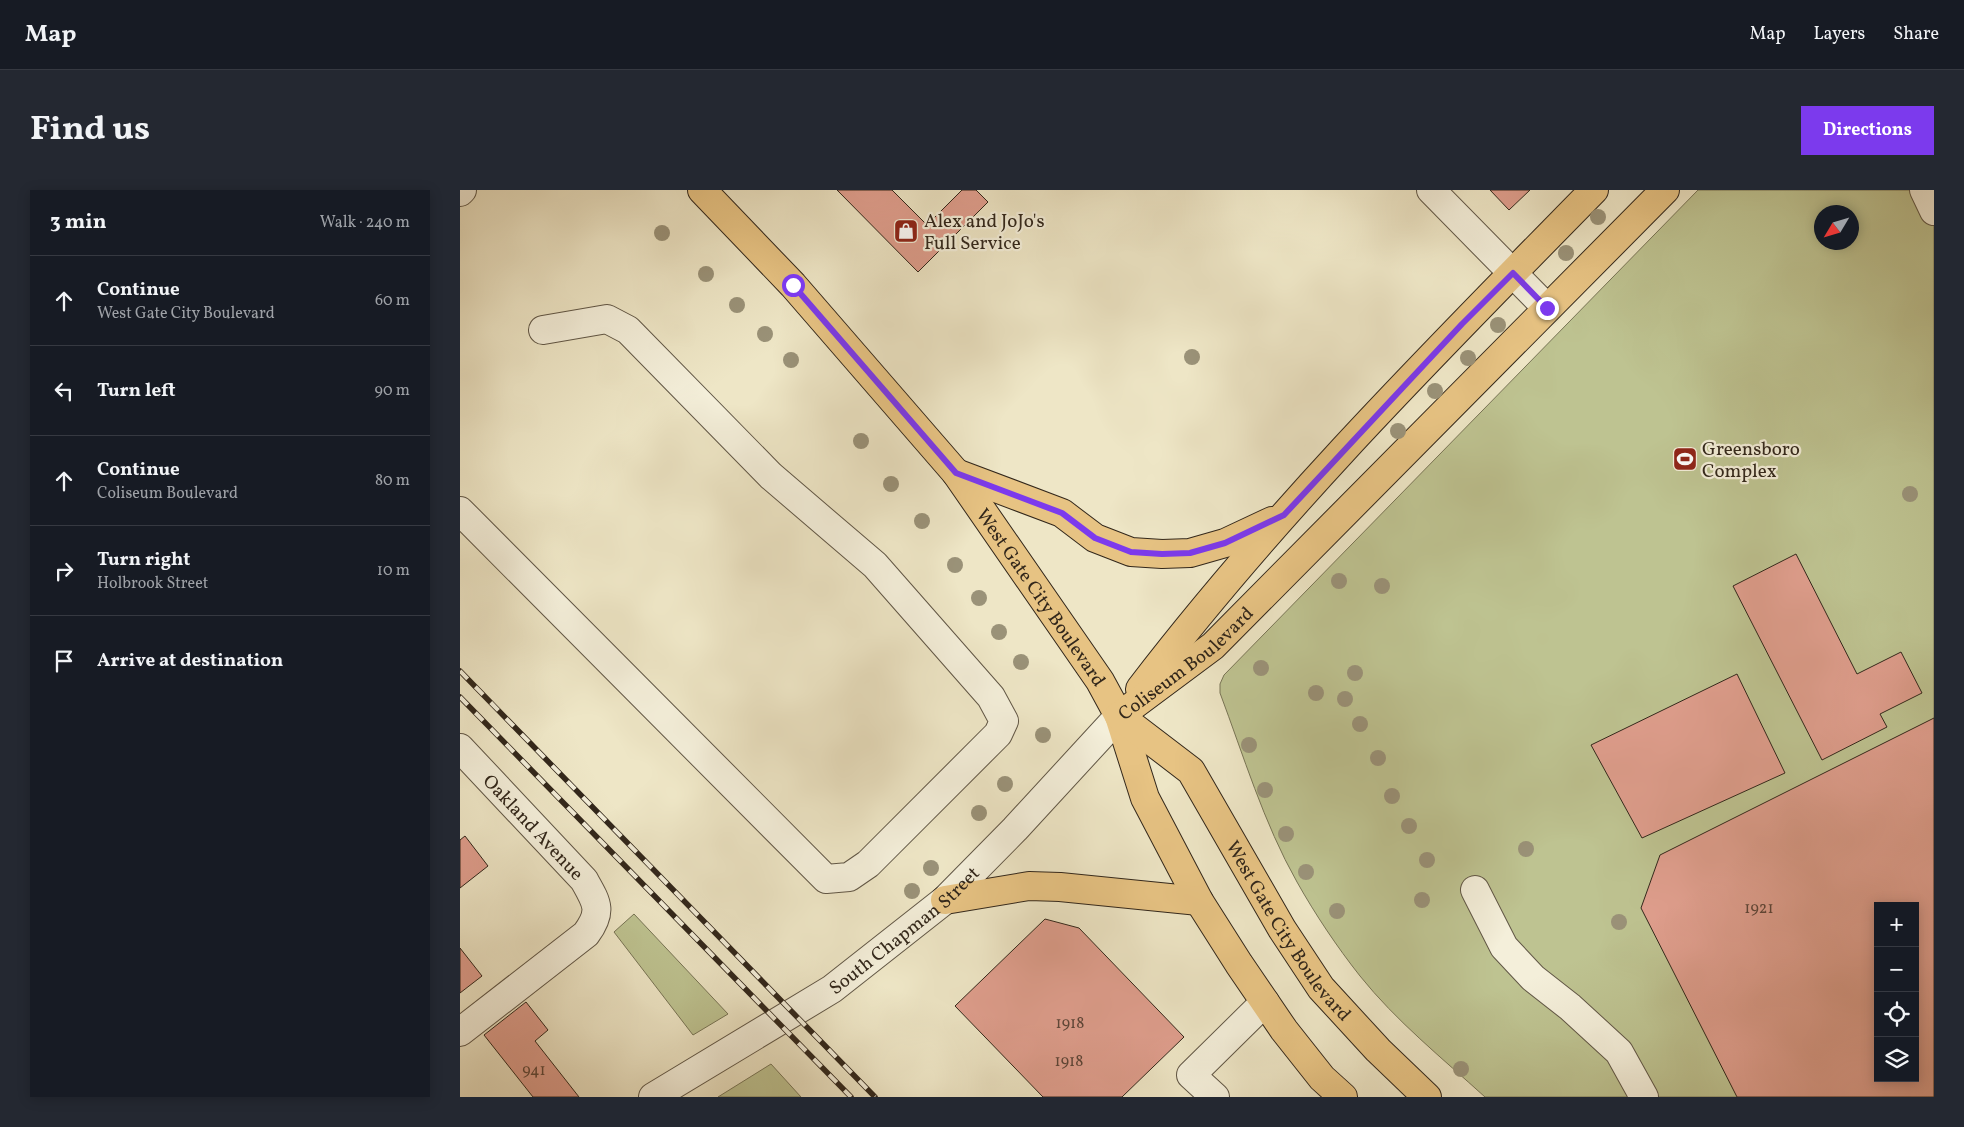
<!DOCTYPE html>
<meta charset="utf-8">
<style>
:root{--surface:#171b24;--page:#242831;--text:#f1f3f6;--muted:#9ea1a6;--line:#363941;--accent:#7c3aed}
body{margin:0;font-family:Vollkorn,serif;background:var(--page);color:var(--text)}
.controls{position:absolute;right:15px;bottom:15px;display:grid;overflow:hidden;border-radius:0px;box-shadow:0 2px 12px #0003}
.controls button{width:45px;height:45px;display:grid;place-items:center;padding:0;border:0;border-bottom:1px solid var(--line);background:var(--surface);color:var(--text);font:25px sans-serif}
.compass{position:absolute;left:1354px;top:15px;width:45px;height:45px;border-radius:50%;background:var(--surface);box-shadow:0 2px 12px #0003;rotate:232deg}
.stop{position:absolute;width:15px;height:15px;margin:-11px;border:4px solid #7c3aed;border-radius:50%;background:#fff}
.stop.end{background:#7c3aed;border-color:#fff;box-shadow:0 1px 5px #0008}
.list{margin:0;padding:0;list-style:none}
h2{display:flex;justify-content:space-between;align-items:center;height:65px;margin:0;padding:0 20px;font-size:21px}
h2 small{font-size:16px;font-weight:400;color:var(--muted)}
.list li{display:grid;grid-template-columns:32px 1fr auto;gap:15px;align-items:center;box-sizing:border-box;height:90px;padding:0 20px;border-top:1px solid var(--line)}
.list b{display:block;font-size:19px;white-space:nowrap}
.list p{margin:0;font-size:16px;white-space:nowrap;color:var(--muted)}
.list em{font-size:16px;font-style:normal;color:var(--muted)}
.icon{flex:none;width:28px;height:28px;fill:none;stroke:currentColor;stroke-width:2;stroke-linecap:round;stroke-linejoin:round}
.map{position:relative;flex:none;width:1474px;height:907px;overflow:hidden;border-radius:0px}
header{display:flex;align-items:center;gap:30px;box-sizing:border-box;height:70px;padding:0 25px;background:var(--surface);border-bottom:1px solid var(--line)}
header strong{font-size:24px}
nav{display:flex;gap:28px;margin-inline-start:auto;font-size:18px}
.intro{display:flex;align-items:center;justify-content:space-between;box-sizing:border-box;height:120px;padding:0 30px}
h1{margin:0;font-size:35px}
.button{padding:12px 22px;border-radius:0px;background:var(--accent);color:#fff;font-size:18px;font-weight:700}
main{display:flex;gap:30px;padding:0 30px}
aside{flex:1;background:var(--surface);border-radius:0px;box-shadow:0 2px 12px #0003}
.map>svg:first-child{display:block}
.green{fill:#bec391;stroke:#787556;fill-rule:evenodd}
.building{fill:#df9e8d;stroke:#32271b;fill-rule:evenodd}
.lines{fill:none;stroke-linecap:round;stroke-linejoin:round}
.minor-casing{stroke:#615746;stroke-width:30}
.major-casing{stroke:#32271b;stroke-width:30}
.minor{stroke:#f4efda;stroke-width:28}
.major{stroke:#e7c383;stroke-width:28}
.rail-casing{stroke:#32271b;stroke-width:5.5}
.rail{stroke:#f4efda;stroke-width:4;stroke-dasharray:11;stroke-linecap:butt}
.tree{fill:#9a9278}
.route{stroke:#7c3aed;stroke-width:6}
.labels{text-anchor:middle;stroke-width:4.5;stroke-linejoin:round;paint-order:stroke}
.number-label{font-size:16px;fill:#5d4538}
.poi-label{font-size:19px;fill:#32271b;stroke:#f4efda;text-anchor:start}
.street-label{font-size:19px;fill:#32271b;stroke:#f4efda}
</style>
<header>
<strong>Map</strong>
<nav><a>Map</a><a>Layers</a><a>Share</a></nav>
</header>
<div class="intro"><h1>Find us</h1><a class="button">Directions</a></div>
<main>
<aside>
<h2>3 min<small>Walk · 240 m</small></h2>
<ul class="list">
<li><svg class="icon" aria-label="ahead" viewBox="0 0 24 24"><path d="M12 20V5M6 11l6-6 6 6"/></svg><div><b>Continue</b><p>West Gate City Boulevard</p></div><em>60 m</em></li>
<li><svg class="icon" aria-label="left" viewBox="0 0 24 24"><path d="M17 20v-9H6M10 6l-5 5 5 5"/></svg><div><b>Turn left</b></div><em>90 m</em></li>
<li><svg class="icon" aria-label="ahead" viewBox="0 0 24 24"><path d="M12 20V5M6 11l6-6 6 6"/></svg><div><b>Continue</b><p>Coliseum Boulevard</p></div><em>80 m</em></li>
<li><svg class="icon" aria-label="right" viewBox="0 0 24 24"><path d="M7 20v-9h11M14 6l5 5-5 5"/></svg><div><b>Turn right</b><p>Holbrook Street</p></div><em>10 m</em></li>
<li><svg class="icon" aria-label="arrive" viewBox="0 0 24 24"><path d="M6 21V4h12l-3 4 3 4H6"/></svg><div><b>Arrive at destination</b></div></li>
</ul>
</aside>
<div class="map">
<svg width="1474" height="907" viewBox="0 0 1474 907">
<rect width="100%" height="100%" fill="#eee6c6"/>
<filter id="stains"><feTurbulence type="fractalNoise" baseFrequency=".004" numOctaves="4"/><feColorMatrix values="0 0 0 0 .2 0 0 0 0 .09 0 0 0 0 .02 0 0 0 .5 -.17"/></filter>
<radialGradient id="worn" r=".72"><stop offset=".6" stop-color="#630" stop-opacity="0"/><stop offset="1" stop-color="#630" stop-opacity=".3"/></radialGradient>
<!-- green -->
<g class="green">
<path d="M1238,0h236v907h-449c-43,-39 -89,-76 -125,-121 -23,-29 -45,-62 -63,-94 -33,-58 -54,-128 -77,-189v-9l4,-9zM1362,22h30v30h-30zM1418,716h37v172h-37z"/>
<path d="M174,724l94,100 -35,21 -79,-103z"/>
<path d="M311,874l30,33h-83z"/>
</g>
<!-- building -->
<g class="building">
<path d="M377,0h55l35,35 35,-35h14l12,12 -70,70z"/>
<path d="M1030,0h40l-21,20z"/>
<path d="M1336,364l61,120 44,-22 21,41 -42,21 7,13 -65,33 -89,-174z"/>
<path d="M1277,484l48,99 -143,65 -51,-93z"/>
<path d="M1474,528v379h-197l-96,-189 19,-53zM1418,716h37v172h-37z"/>
<path d="M5,646l23,30 -28,22v-48z"/>
<path d="M585,729l34,9 105,109 -62,60h-79l-88,-91z"/>
<path d="M0,758l22,28 -22,17z"/>
<path d="M66,812l22,28 -13,11 44,56h-46l-49,-62z"/>
</g>
<g class="lines">
<defs>
<g id="minor">
<path d="M971,0l116,118"/>
<path d="M1464,0l10,21"/>
<path d="M0,2l2,-2"/>
<path d="M0,321l366,368 23,-2 19,-13 130,-130 6,-13 -13,-24 -116,-132 -104,-89 -143,-146 -21,-11 -64,11"/>
<path id="s1" d="M0,558l124,132c13,23 19,31 2,54l-126,98"/>
<path d="M1015,700l29,57 29,31 37,29 49,45 25,45"/>
<path id="s2" d="M193,907l179,-108 113,-89 70,-71 104,-113"/>
<path d="M755,907l-24,-22 74,-73"/>
</g>
<g id="major">
<path id="s3" d="M242,0l91,95 163,188 144,208 19,35 26,82 54,103 40,63 45,66 38,48 21,19"/>
<path d="M496,283l106,40 33,25 36,14 31,2 28,-1 35,-10 47,-22"/>
<path d="M680,499c137,-179 297,-339 454,-499"/>
<path id="s4" d="M659,526l94,-70 452,-456"/>
<path id="s5" d="M659,526l72,55 91,158 39,59 57,62 49,47"/>
<path d="M485,710l84,-14 31,1 139,14"/>
</g>
</defs>
<!-- minor casing -->
<use href="#minor" class="minor-casing"/>
<!-- major casing -->
<use href="#major" class="major-casing"/>
<!-- minor -->
<use href="#minor" class="minor"/>
<!-- major -->
<use href="#major" class="major"/>
<defs>
<g id="rail">
<path d="M0,481l415,426"/>
<path d="M0,507l391,400"/>
</g>
</defs>
<!-- rail casing -->
<use href="#rail" class="rail-casing"/>
<!-- rail -->
<use href="#rail" class="rail"/>
</g>
<!-- trees -->
<g class="tree">
<circle cx="1138" cy="27" r="8"/>
<circle cx="202" cy="43" r="8"/>
<circle cx="1106" cy="63" r="8"/>
<circle cx="246" cy="84" r="8"/>
<circle cx="277" cy="115" r="8"/>
<circle cx="1038" cy="135" r="8"/>
<circle cx="305" cy="144" r="8"/>
<circle cx="732" cy="167" r="8"/>
<circle cx="1008" cy="168" r="8"/>
<circle cx="331" cy="170" r="8"/>
<circle cx="975" cy="201" r="8"/>
<circle cx="938" cy="241" r="8"/>
<circle cx="401" cy="251" r="8"/>
<circle cx="431" cy="294" r="8"/>
<circle cx="1450" cy="304" r="8"/>
<circle cx="462" cy="331" r="8"/>
<circle cx="495" cy="375" r="8"/>
<circle cx="879" cy="391" r="8"/>
<circle cx="922" cy="396" r="8"/>
<circle cx="519" cy="408" r="8"/>
<circle cx="539" cy="442" r="8"/>
<circle cx="561" cy="472" r="8"/>
<circle cx="801" cy="478" r="8"/>
<circle cx="895" cy="483" r="8"/>
<circle cx="856" cy="503" r="8"/>
<circle cx="885" cy="509" r="8"/>
<circle cx="900" cy="534" r="8"/>
<circle cx="583" cy="545" r="8"/>
<circle cx="789" cy="555" r="8"/>
<circle cx="918" cy="568" r="8"/>
<circle cx="545" cy="594" r="8"/>
<circle cx="805" cy="600" r="8"/>
<circle cx="932" cy="606" r="8"/>
<circle cx="519" cy="623" r="8"/>
<circle cx="949" cy="636" r="8"/>
<circle cx="826" cy="644" r="8"/>
<circle cx="1066" cy="659" r="8"/>
<circle cx="967" cy="670" r="8"/>
<circle cx="471" cy="678" r="8"/>
<circle cx="846" cy="682" r="8"/>
<circle cx="452" cy="701" r="8"/>
<circle cx="962" cy="710" r="8"/>
<circle cx="877" cy="721" r="8"/>
<circle cx="1159" cy="732" r="8"/>
<circle cx="1001" cy="879" r="8"/>
</g>
<g class="lines">
<!-- route -->
<path class="route" d="M333,95l163,188 106,40 33,25 36,14 31,2 28,-1 35,-10 59,-28 178,-191 51,-51 34,35"/>
</g>
<!-- icons -->
<defs>
<symbol id="shop-square" viewBox="-11 -11 22 22"><rect x="-9" y="-9" width="18" height="18" rx="4" fill="#8f2418" stroke="#f4efda"/><path d="M-5-2.5h2.3a2.7 3.5 0 0 1 5.4 0H5L5.5 6h-11ZM-1.5-2.5h3a1.5 2.3 0 0 0-3 0Z" fill="#fff"/></symbol>
<symbol id="stadium-square" viewBox="-11 -11 22 22"><rect x="-9" y="-9" width="18" height="18" rx="4" fill="#8f2418" stroke="#f4efda"/><path d="M0-5a6.5 5 0 1 0 0 10a6.5 5 0 1 0 0-10ZM-3.5-1.8h7v3.6h-7Z" fill="#fff"/></symbol>
</defs>
<g fill-rule="evenodd">
<use href="#shop-square" x="432" y="27" width="28" height="28"/>
<use href="#stadium-square" x="1211" y="255" width="28" height="28"/>
</g>
<g class="labels">
<!-- number labels -->
<g class="number-label">
<text x="1299" y="723">1921</text>
<text x="610" y="838">1918</text>
<text x="609" y="876">1918</text>
<text x="74" y="885">941</text>
</g>
<!-- poi labels -->
<g class="poi-label">
<text x="464" y="37">Alex and JoJo's<tspan x="464" dy="22">Full Service</tspan></text>
<text x="1242" y="265">Greensboro<tspan x="1242" dy="22">Complex</tspan></text>
</g>
<!-- street labels -->
<g class="street-label">
<text dy="7" stroke="none"><textPath href="#s3" startOffset="531">West Gate City Boulevard</textPath></text>
<text dy="7" stroke="none"><textPath href="#s4" startOffset="85">Coliseum Boulevard</textPath></text>
<text dy="7" stroke="none"><textPath href="#s1" startOffset="108">Oakland Avenue</textPath></text>
<text dy="7" stroke="none"><textPath href="#s2" startOffset="302">South Chapman Street</textPath></text>
<text dy="7" stroke="none"><textPath href="#s5" startOffset="278">West Gate City Boulevard</textPath></text>
</g>
</g>
<rect width="100%" height="100%" filter="url(#stains)"/>
<rect width="100%" height="100%" fill="url(#worn)"/>
</svg>
<div class="controls">
<button>+</button>
<button>−</button>
<button><svg class="icon" aria-label="locate" viewBox="0 0 24 24"><circle cx="12" cy="12" r="6"/><path d="M12 2v4M12 18v4M2 12h4M18 12h4"/></svg></button>
<button><svg class="icon" aria-label="layers" viewBox="0 0 24 24"><path d="M12 4l9 5-9 5-9-5zM3 14l9 5 9-5"/></svg></button>
</div>
<svg class="compass" viewBox="-18 -18 36 36"><path d="M0-13l5 13h-10z" fill="#e53935"/><path d="M0 13l5-13h-10z" fill="#9ea1a6"/></svg>
<div class="stop" style="left:333px;top:95px"></div>
<div class="stop end" style="left:1087px;top:118px"></div>
</div>
</main>
